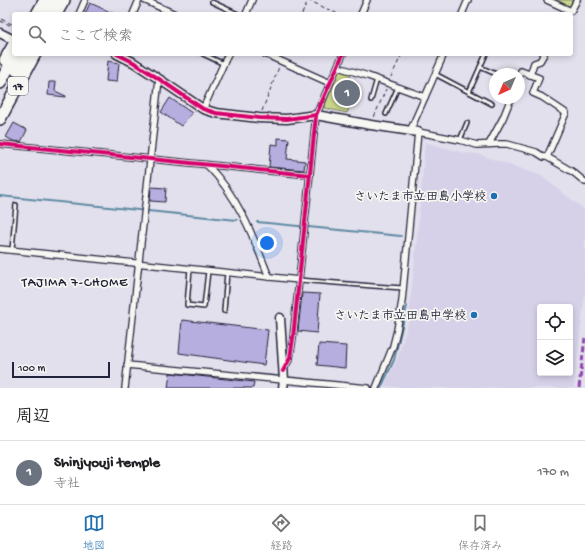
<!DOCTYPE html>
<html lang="ja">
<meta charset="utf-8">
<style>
:root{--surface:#fff;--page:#f6f6f6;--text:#202124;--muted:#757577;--line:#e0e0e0;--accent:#1f6fb2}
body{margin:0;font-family:"Gochi Hand","Klee One",sans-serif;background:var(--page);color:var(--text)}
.controls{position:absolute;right:12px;bottom:12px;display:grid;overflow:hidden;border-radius:4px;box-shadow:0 2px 6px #0003}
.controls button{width:36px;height:36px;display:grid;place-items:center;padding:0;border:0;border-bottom:1px solid var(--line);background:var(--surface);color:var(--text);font:20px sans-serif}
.compass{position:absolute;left:489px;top:68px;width:36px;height:36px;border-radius:50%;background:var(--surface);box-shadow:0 2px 6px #0003;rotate:224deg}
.scale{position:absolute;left:12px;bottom:10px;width:98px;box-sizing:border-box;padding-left:4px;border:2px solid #22223b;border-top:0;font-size:11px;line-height:14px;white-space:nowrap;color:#22223b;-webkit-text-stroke:3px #f6f6f2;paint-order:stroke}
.you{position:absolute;left:267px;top:243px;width:14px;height:14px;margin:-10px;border:3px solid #fff;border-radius:50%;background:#1a73e8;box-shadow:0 0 0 6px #1a73e833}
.badge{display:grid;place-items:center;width:26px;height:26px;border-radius:50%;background:var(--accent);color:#fff;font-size:13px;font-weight:700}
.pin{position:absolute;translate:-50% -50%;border:2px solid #fff;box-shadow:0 1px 4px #0006}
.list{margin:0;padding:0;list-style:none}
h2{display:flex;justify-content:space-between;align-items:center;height:52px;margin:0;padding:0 16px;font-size:17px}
h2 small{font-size:13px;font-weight:400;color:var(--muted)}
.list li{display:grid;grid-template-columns:26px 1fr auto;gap:12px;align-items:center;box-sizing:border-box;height:64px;padding:0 16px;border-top:1px solid var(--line)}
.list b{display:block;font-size:15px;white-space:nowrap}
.list p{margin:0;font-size:13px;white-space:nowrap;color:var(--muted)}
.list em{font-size:13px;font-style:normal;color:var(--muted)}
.icon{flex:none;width:22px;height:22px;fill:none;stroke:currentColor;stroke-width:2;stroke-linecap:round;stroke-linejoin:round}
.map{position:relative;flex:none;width:585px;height:388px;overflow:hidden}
.search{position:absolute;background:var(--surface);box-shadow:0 2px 6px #0003;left:12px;right:12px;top:12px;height:44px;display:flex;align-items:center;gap:10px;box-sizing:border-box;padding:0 14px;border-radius:4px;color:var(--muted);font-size:15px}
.sheet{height:116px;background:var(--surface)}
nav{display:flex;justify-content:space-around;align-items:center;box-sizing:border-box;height:56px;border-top:1px solid var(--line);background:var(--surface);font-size:11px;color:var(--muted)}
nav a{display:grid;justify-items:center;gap:2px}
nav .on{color:var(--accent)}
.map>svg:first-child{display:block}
.built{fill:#d6d1e9;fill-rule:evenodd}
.green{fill:#cbd88b;stroke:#767d63}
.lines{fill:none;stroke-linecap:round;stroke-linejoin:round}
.stream{stroke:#5f8aa3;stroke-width:2}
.building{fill:#b7aee0;stroke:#22223b}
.lane-casing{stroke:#22223b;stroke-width:6}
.street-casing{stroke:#22223b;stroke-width:8}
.secondary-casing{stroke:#22223b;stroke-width:11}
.highway-casing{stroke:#22223b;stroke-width:14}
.path{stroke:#22223b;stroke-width:1;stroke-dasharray:4 3;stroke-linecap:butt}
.lane{stroke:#f6f6f2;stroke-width:3}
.street{stroke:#f6f6f2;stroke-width:5.5}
.secondary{stroke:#f6f6f2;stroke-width:8}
.highway{stroke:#f6f6f2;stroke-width:11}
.quiet{stroke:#8e44ad;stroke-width:3;stroke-dasharray:6 3;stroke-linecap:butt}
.cycleway-casing{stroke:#f6f6f2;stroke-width:6}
.cycleway{stroke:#d6006c;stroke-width:4}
.poi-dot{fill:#1f6fb2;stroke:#f6f6f2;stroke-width:1.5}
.labels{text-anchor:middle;stroke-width:3.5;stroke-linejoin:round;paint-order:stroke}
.shield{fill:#f6f6f2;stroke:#626272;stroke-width:1}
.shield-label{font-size:11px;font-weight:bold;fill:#22223b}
.poi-label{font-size:12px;font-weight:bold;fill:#22223b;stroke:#f6f6f2;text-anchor:end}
.neighbourhood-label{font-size:13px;letter-spacing:1px;fill:#22223b;stroke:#f6f6f2}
</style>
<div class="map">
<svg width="585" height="388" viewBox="0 0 585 388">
<rect width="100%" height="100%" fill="#e3e0ed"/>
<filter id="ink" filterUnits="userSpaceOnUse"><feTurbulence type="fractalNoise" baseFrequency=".025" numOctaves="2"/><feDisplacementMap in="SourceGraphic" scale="8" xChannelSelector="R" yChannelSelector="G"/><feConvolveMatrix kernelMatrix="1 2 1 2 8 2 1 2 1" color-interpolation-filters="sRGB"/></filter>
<g filter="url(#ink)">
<!-- built -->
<path class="built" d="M425,142l39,11 14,1 62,21 45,35v83l-11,95h-171l-19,-2 14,-29 10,-34 9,-84zM540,307h30v66h-30z"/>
<!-- green -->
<g class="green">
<path d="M556,0h19l-5,9 -15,-7z"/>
<path d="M340,71l11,3 -4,9h-3l-5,15 12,4 -4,11 -23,-5 14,-35z"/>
</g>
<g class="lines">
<!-- stream -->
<g class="stream">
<path d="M0,196l237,24"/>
<path d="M257,222l144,14"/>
<path d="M381,388l13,-28 13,-54"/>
</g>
</g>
<!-- building -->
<g class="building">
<path d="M90,3l25,11h-30z"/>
<path d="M108,61l11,2 -2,19 -11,-1z"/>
<path d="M49,82h7l-1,9 11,5v1l-18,-2z"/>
<path d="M170,98l22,15 -11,13 -20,-14z"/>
<path d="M14,123l13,7 -6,12 -8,-1 -7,-4z"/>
<path d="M278,138l11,1 -2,20 18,2 -1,9 -35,-3 2,-23 7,1z"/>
<path d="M151,187l15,1 -1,14 -15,-1z"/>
<path d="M302,293l18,1 -3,39 -19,-2z"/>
<path d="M182,320l86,10 -4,35 -85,-12z"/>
<path d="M319,344l27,2 -1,22 -28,-3z"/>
<path d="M170,373l84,9 -1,6h-85z"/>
</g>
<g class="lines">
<defs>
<g id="lane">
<path d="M212,2l26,12"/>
<path d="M203,54l21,10"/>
<path d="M480,67l16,7"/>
<path d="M435,74l57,30"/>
<path d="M469,92l17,-38"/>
<path d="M371,100l6,-21"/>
<path d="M386,114l12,-27"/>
<path d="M460,140l7,-17"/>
<path d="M12,250l4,-45"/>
<path d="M190,269l-3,36 17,2 4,-36"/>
<path d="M299,280l74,6 30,2"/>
<path d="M224,311l3,-39"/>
</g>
<g id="street">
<path d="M144,0l31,14"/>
<path d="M547,0l24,11 6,-11"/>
<path d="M79,14l6,-14"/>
<path d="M133,14l6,-14"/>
<path d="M246,14l6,-14"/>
<path d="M361,14l6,-14"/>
<path d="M462,14l6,-14"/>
<path d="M265,54l65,29"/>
<path d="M338,67l30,9 57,21"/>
<path d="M530,75l4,-12 6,-2 4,-7"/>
<path d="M519,76l2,-5 18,7 -6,15 9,4 24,16 -19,44"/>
<path d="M203,109l25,-55"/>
<path d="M410,131l34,-77"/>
<path d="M0,144l310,31"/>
<path d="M489,144l14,-26 8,-20"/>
<path d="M207,165c30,30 45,68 60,107l3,5"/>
<path d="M0,249l299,31"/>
<path d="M127,365l241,23"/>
<path d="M284,369l6,-11 3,-20 23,-223 27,-61"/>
<path d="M125,388l34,-309"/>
<path d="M376,388l17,-42 4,-16 5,-29 16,-169 42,8 17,5 22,-1h8l29,8 8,5h3l26,15 12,10"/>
</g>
<g id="secondary">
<path d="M0,33l14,7"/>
<path d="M117,54l16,8 26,17 44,30 13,4 43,5 28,1 29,-4 55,10 47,7"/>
<path d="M280,318l4,62 -1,8"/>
</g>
<g id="highway">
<path d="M37,14l8,-14"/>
<path d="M48,14l7,-14"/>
<path d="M56,14l8,-14"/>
<path d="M5,60l9,-16"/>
<path d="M17,71l9,-17"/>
<path d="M0,83l16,-29"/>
<path d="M0,119l35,-65"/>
</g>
</defs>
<!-- lane casing -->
<use href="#lane" class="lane-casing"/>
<!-- street casing -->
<use href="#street" class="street-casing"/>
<!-- secondary casing -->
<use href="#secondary" class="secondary-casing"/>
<!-- highway casing -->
<use href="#highway" class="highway-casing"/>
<!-- path -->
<g class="path">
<path d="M308,0l30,14"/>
<path d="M302,14l6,-14"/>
<path d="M10,25l-10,-4 1,-2 13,6"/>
<path d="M391,77l11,-23"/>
<path d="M262,111l17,-44"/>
<path d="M374,117l12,-28"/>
</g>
<!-- lane -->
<use href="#lane" class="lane"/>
<!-- street -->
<use href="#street" class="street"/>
<!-- secondary -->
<use href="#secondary" class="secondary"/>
<!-- highway -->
<use href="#highway" class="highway"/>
<!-- quiet -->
<path class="quiet" d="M579,388l6,-50"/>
<defs>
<g id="cycleway">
<path d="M117,54l16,8 26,17 44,30 13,4 43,5 28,1 29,-4"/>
<path d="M0,144l310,31"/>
<path d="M283,371l7,-13 3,-20 23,-223 27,-61"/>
</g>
</defs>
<!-- cycleway casing -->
<use href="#cycleway" class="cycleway-casing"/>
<!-- cycleway -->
<use href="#cycleway" class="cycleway"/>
</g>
</g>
<!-- markers -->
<g class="poi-dot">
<circle cx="494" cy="196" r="4"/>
<circle cx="474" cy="315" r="4"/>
</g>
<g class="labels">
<!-- shield labels -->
<rect class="shield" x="8" y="77" width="20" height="18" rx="3"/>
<g class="shield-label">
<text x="18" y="90">17</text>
</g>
<!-- poi labels -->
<g class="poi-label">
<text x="486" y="200">さいたま市立田島小学校</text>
<text x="466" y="319">さいたま市立田島中学校</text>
</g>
<!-- neighbourhood labels -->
<g class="neighbourhood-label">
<text x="75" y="286">TAJIMA 7-CHOME</text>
</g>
</g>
</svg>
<div class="controls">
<button><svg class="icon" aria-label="locate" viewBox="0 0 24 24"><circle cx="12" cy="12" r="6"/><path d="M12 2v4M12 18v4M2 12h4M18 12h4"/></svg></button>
<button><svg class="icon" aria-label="layers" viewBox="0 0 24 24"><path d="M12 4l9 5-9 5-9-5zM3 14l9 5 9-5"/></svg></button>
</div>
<svg class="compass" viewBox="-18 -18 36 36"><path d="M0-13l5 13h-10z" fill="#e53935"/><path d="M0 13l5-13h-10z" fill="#757577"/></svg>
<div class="scale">100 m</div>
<div class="you"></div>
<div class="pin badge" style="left:347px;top:93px;background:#6b7280">1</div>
<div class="search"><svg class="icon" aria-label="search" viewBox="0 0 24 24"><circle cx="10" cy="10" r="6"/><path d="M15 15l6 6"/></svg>ここで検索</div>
</div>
<section class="sheet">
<h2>周辺<small></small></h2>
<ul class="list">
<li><span class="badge" style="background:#6b7280">1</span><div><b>Shinjyouji temple</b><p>寺社</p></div><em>170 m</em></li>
</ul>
</section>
<nav>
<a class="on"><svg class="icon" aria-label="map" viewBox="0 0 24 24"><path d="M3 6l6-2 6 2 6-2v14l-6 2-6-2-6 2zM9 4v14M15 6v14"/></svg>地図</a>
<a><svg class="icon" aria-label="directions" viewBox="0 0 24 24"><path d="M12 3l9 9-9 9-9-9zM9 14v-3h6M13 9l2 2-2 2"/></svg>経路</a>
<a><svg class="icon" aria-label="saved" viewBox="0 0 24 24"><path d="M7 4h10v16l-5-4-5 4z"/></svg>保存済み</a>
</nav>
